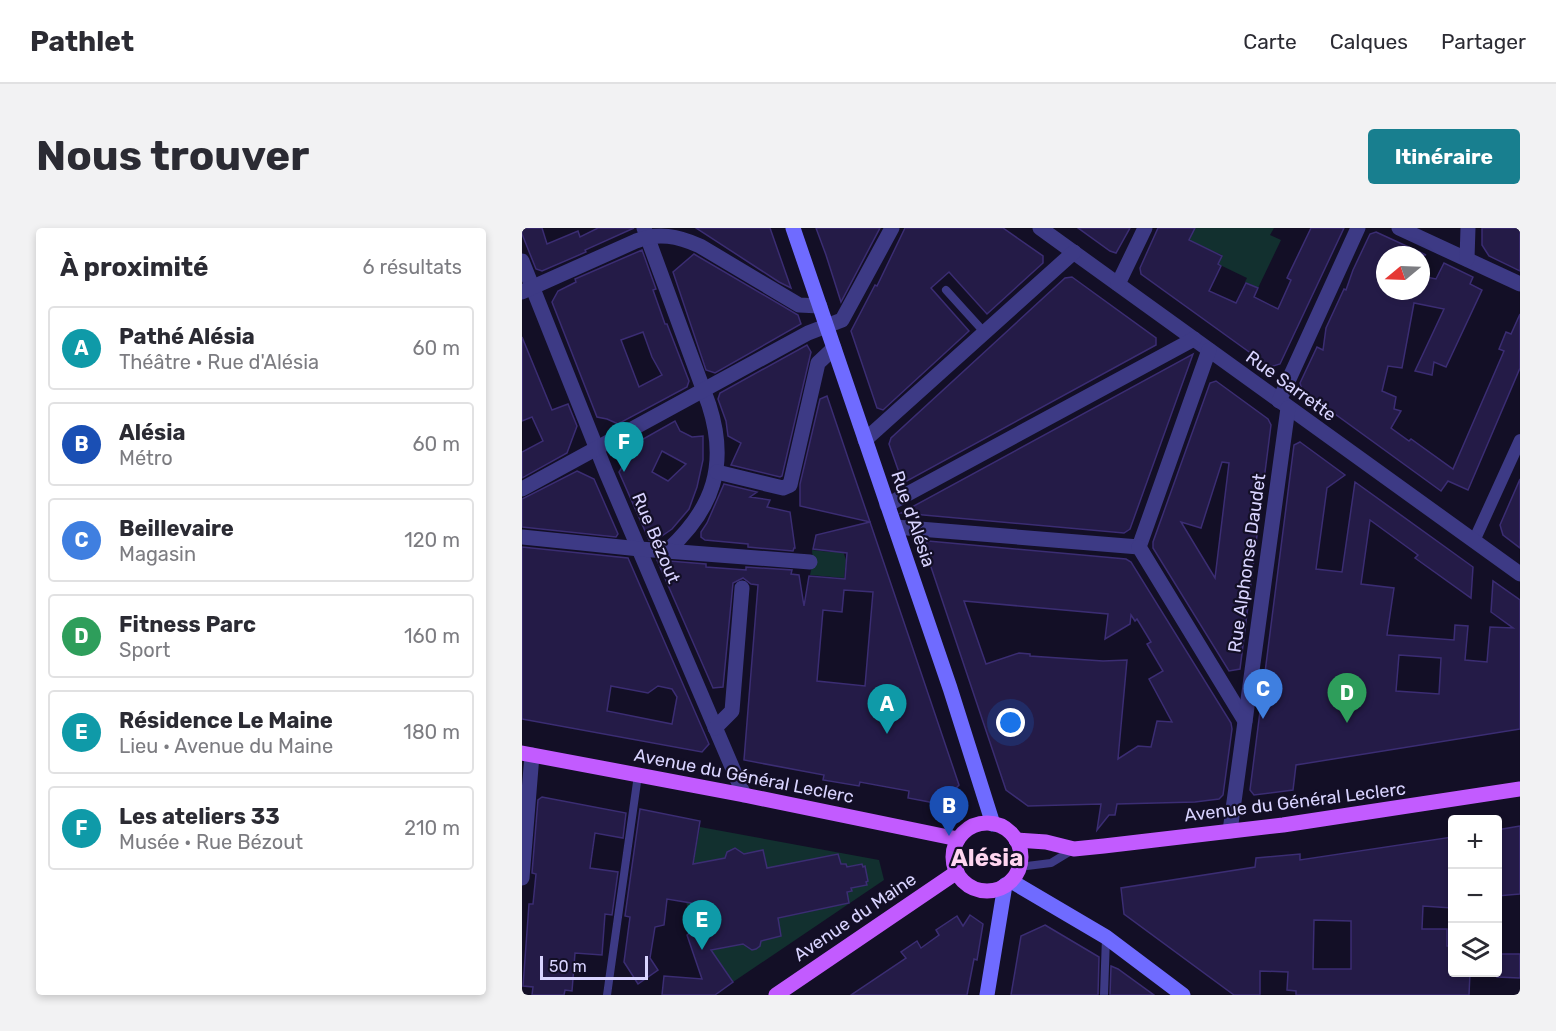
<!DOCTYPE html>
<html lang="fr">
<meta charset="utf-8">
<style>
:root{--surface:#fff;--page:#f2f2f3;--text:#2b2b33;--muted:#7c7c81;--line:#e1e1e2;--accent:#187f8f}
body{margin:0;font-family:Rubik,sans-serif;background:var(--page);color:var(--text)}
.controls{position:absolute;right:18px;bottom:18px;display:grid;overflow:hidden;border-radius:6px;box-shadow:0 3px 9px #0003}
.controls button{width:54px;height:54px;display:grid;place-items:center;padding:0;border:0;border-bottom:2px solid var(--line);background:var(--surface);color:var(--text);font:30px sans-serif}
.compass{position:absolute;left:854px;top:18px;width:54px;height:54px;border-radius:50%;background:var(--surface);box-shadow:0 3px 9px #0003;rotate:251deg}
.scale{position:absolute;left:18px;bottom:15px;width:108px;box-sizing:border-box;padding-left:6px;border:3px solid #d9d4ff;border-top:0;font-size:16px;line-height:21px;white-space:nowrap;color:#d9d4ff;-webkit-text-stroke:4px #130f26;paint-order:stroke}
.you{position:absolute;left:489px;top:495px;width:21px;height:21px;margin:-15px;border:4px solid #fff;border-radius:50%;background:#1a73e8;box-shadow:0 0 0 9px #1a73e833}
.badge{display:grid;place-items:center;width:39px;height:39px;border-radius:50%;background:var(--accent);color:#fff;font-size:20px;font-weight:700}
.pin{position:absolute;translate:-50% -50px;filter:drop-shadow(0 2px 3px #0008)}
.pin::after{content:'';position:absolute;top:32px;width:21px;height:18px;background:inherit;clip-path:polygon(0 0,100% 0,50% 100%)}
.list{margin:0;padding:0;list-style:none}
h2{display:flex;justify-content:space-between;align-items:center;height:78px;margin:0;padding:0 24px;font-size:26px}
h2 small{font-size:20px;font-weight:400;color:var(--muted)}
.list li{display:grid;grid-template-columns:39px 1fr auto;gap:18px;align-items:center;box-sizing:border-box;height:84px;margin:0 12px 12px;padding:0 12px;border:2px solid var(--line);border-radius:6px}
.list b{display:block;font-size:22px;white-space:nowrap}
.list p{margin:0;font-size:20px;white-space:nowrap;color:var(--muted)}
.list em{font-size:20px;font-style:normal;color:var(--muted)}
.icon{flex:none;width:33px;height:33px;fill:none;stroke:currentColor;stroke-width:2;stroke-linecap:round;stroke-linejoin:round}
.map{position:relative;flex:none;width:998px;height:767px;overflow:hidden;border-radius:6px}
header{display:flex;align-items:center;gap:36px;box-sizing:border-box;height:84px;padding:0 30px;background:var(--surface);border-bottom:2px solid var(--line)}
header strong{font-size:28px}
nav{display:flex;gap:33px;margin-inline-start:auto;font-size:21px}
.intro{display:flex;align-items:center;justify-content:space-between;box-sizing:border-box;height:144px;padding:0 36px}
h1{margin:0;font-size:42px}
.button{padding:15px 27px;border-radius:6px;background:var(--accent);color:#fff;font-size:21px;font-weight:700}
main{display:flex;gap:36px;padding:0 36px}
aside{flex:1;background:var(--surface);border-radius:6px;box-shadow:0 3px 9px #0003}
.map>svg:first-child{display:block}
.green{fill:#12302f}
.building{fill:#241b47;stroke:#3b2d73;stroke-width:1.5;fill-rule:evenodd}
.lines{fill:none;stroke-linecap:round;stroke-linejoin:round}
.service{stroke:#3d3a85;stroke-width:8}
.pedestrian{stroke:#3d3a85;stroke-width:12}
.minor{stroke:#3d3a85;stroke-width:15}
.secondary{stroke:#6f6bff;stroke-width:15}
.primary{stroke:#c25bff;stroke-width:15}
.labels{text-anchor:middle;stroke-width:4.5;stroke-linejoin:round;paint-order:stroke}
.street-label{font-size:18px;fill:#d9d4ff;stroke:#130f26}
.district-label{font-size:24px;font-weight:bold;fill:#ffd6f0;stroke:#130f26}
</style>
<header>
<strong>Pathlet</strong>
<nav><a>Carte</a><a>Calques</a><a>Partager</a></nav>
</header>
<div class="intro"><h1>Nous trouver</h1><a class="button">Itinéraire</a></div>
<main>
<aside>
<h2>À proximité<small>6 résultats</small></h2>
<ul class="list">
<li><span class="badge" style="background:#0f9aa8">A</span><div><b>Pathé Alésia</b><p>Théâtre · Rue d'Alésia</p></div><em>60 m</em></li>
<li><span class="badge" style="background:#1a4fb4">B</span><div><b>Alésia</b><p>Métro</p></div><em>60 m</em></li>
<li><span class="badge" style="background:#3f7fe0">C</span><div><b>Beillevaire</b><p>Magasin</p></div><em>120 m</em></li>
<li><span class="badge" style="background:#2e9e5b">D</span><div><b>Fitness Parc</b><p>Sport</p></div><em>160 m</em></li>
<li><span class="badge" style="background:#0f9aa8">E</span><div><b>Résidence Le Maine</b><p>Lieu · Avenue du Maine</p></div><em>180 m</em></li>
<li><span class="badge" style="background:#0f9aa8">F</span><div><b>Les ateliers 33</b><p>Musée · Rue Bézout</p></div><em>210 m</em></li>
</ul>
</aside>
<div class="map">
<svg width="998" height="767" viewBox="0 0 998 767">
<rect width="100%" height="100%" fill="#130f26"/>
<!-- green -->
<g class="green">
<path d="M673,0h79l-4,7 11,5 -23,48 -13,-6 2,-4 -29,-14 4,-9 -33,-14z"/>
<path d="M309,318l12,5 3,9 -2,18 -34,-3 3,-13 -1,-12 18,2z"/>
<path d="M178,599l179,33 5,20 -151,102 -42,-62 -5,-18z"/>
</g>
<!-- building -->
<g class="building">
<path d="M0,0h20l5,16 31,-13 2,6 18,-9h36l-49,22 1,2 -44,19 -6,-2 -14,-35z"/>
<path d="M174,0h74l21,60 -12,-6z"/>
<path d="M294,0h64l-39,74 -15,-47z"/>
<path d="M383,0h98l40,28v7l-56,51 -38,-42 -18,16 38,43 -86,79 -6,-2 -26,-77 24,-46 2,1z"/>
<path d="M556,0h52l-14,25 -6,-2z"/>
<path d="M636,0h37l-6,12 33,16 -4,8 3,2 -12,25 27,12 10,-20 12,5 -4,9 24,12 13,-29 -4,-2 24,-50h33l-64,136 -10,3 -129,-93 -1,-6z"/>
<path d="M960,0h38v43l-31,-15 -7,-11z"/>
<path d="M854,4l50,23h-41v36h36v-15l15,3 8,-16 29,14 -3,7 12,6 -36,77 -12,-5 -2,13 -17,-4 29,-62 -30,-6 -12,65 -14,-2 -6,25 14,6 -2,12 7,2 -10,17 18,13 2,-2 42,30 51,-118 -5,-2 7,-17 5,2 9,-20v54l-52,122 -20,-9 -7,10 -139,-101 -2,-7 17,-36 6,3 3,-22 18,-39 2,1 7,-20 17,-36z"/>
<path d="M120,22l14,39 -3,1 12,34h2l22,57 -2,6 -69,37 -11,-5 -10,-2 -45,-115 6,-11 18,-9 -1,-3zM121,104l9,25 10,18 -23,12 -18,-47z"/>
<path d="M172,26l104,61 3,9 -86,49 -9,-3 -33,-98z"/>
<path d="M550,49l84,61v7l-249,136 -6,-3 -12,-34 2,-6 174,-160z"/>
<path d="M0,109l30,73 16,-6 9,22 -10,27 -45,25v-26l21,-11 -11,-24 -10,4z"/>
<path d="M285,117l4,7 -29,124 -2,1 -49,-12 10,-22 -13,-7 -2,-15 -8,-22 2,-6z"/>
<path d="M671,126l-63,175 -6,4 -223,-20z"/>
<path d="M694,153l52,38 3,6 -31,244 -11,2 -76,-123v-6l57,-159zM700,234l7,1 -14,115 -34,-56 20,6z"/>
<path d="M305,168l21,62 22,64 -70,-16v-22l20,-85z"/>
<path d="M153,193l5,10 12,6 11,-1v24l-6,27 -8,22 -17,20 -16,11h-7l-30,-68 7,-11 3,-14zM140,223l24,13 -18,17 -16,-9z"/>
<path d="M778,214l45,33 -18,13 -11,81 26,3 13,-90 118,85 -2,31 -56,-40 3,-3 -48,-35 -9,64 33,4 -7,47 67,5 1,-15 13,1 -3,34 22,2 3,-35 23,1 -22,-16 2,-31 27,19v129l-224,36 -3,25 -39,5 -4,-5 44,-345zM877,427l42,3 -2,36 -43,-3z"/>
<path d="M55,243l17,8 24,55 -2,3 -94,-10v-28z"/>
<path d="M998,251v69l-17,-13 -3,-10z"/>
<path d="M202,256l33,8 -7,5 20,3 -3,7 23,5 5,36h-1l-1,3 -45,-4v-3l-43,-4 -4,-3v-5l6,-9z"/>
<path d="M348,294l89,263 -12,13 -11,-2 -1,7 -27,-5 1,-7 -49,-9 -1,4 -36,-6 1,-5 -80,-15 14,-175 -7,-1 -8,-6 -10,5 -10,104 -10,1 -56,-128 49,4v3l40,3v-3l46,3 -1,4 8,1 5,31 5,-30 36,3 2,-26 -34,-4 3,-14zM322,362l29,2 -8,94 -48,-5 6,-71 19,2z"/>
<path d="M406,313l198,18 5,3 100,161 1,6 -9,66 -4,4 -24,3 -78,2 -2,11h-6l-12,15 4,-26 -73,2 -22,-16 -76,-226 -3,1 -5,-16zM442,373l144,13 -3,25 25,-15 1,-9 4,6 2,-2 14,23 -4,2 16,27 -14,8 23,43 -15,-1 -6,26 -13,-1 -20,13 9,-99 -24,1 -73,-5v-2l-11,-1 -33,11z"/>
<path d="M0,319l106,11 81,186 -7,8 -180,-33zM89,458l37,7 10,-7 14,3 5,8 -5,27 -65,-13z"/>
<path d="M20,569l84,16 -3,25 -28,-5 -5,35 28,4 -6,43 -7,-1 -3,41 -27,-2 -3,38 -7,-1 -1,5h-32l1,-8 -10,-1 6,-82h4l3,-30 -4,-1 6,-73z"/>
<path d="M118,581l60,12 -7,43 32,-6 2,-6 8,-4 9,6 19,-4 4,18 71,-14 3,10h5l1,3 15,-3 1,3 2,-1 3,15 -2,1 1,3 -16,3 1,3 -5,1 2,11 -71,15 3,18 -20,5 -1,5 -4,3 -4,1 -9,-6 -32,6 22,32 -18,13h-53l2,-19 38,3 -15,-44 19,-13 -13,-9 -2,-10 -24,-4 -3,26 -9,2 -5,31 8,12 -20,14 -14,-22 6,-45 -5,-1z"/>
<path d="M998,598v68l-23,2v-66z"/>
<path d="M930,609v71l-29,-2 -1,23h25v17h5v26h18l-1,23h-173v-4l-9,-1 1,-18 -28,-1v24h-26l-110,-81 -3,-26 134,-21 1,-9 44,-4v6zM792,692l37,1v48h-38z"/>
<path d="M448,687l13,9 -6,36 -3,-1 -7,36h-116l55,-37 -5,-6 16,-11 4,7 18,-13 -3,-5 21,-14 6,10z"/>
<path d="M523,697l54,32 -1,38h-87l10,-59z"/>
<path d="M975,726h23v24l-23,-1z"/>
<path d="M589,738l7,3 36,26h-44z"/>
</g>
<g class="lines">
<!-- service -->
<g class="service">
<path d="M424,62l39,43"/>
<path d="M497,639l32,-4 23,-14"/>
<path d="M85,767l31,-220"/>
<path d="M582,767l2,-58"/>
</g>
<!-- pedestrian -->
<path class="pedestrian" d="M952,313l46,-101"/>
<!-- minor -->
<g class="minor">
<path d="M122,0l65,177c19,59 5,103 -41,145"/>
<path d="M518,0l480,346"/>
<path d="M877,0l121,56"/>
<path d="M945,31l1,-31"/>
<path d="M0,33l84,211 138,323"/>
<path d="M596,56l27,-56"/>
<path d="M0,64l114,-51c22,-9 42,-5 64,5l99,59 21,1"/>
<path d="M757,173l79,-173"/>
<path d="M343,212l209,-188"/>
<path d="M195,244l66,16 7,-3 28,-122 16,-15"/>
<path d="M0,261l286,-156 34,-13 50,-92"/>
<path d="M365,277l307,-166"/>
<path d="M373,299l244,20"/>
<path d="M0,309l118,12 170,13"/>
<path d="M617,319l70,-197"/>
<path d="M617,319l106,174"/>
<path d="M193,500l17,-17 10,-123"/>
<path d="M708,603l58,-423"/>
<path d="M0,650l10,-123"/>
</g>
<!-- secondary -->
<g class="secondary">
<path d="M271,0l157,460 43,136"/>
<path d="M489,653l95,56 77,58"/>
<path d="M465,767l18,-110"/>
</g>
<!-- primary -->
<g class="primary">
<path d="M0,525l222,42 214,44"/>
<circle cx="465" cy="629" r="34"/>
<path d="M494,612l30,2 28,7 30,-3 179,-21 237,-36"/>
<path d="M254,767l181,-123"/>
</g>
</g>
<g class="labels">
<!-- street labels -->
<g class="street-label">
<text transform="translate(769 158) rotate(36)" y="6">Rue Sarrette</text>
<text transform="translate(391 291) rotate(71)" y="6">Rue d'Alésia</text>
<text transform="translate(134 310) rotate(67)" y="6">Rue Bézout</text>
<text transform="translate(725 335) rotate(-82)" y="6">Rue Alphonse Daudet</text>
<text transform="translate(222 548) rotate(11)" y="6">Avenue du Général Leclerc</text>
<text transform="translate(773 574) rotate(-7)" y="6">Avenue du Général Leclerc</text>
<text transform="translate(333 689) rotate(-34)" y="6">Avenue du Maine</text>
</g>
<!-- district labels -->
<g class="district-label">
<text x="465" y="638">Alésia</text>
</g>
</g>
</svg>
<div class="controls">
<button>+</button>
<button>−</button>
<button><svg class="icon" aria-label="layers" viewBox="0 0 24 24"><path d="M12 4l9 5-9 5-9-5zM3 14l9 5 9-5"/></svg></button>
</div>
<svg class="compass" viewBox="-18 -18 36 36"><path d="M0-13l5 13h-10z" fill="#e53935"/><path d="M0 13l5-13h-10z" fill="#7c7c81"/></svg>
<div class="scale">50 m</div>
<div class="you"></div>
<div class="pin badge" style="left:365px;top:506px;background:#0f9aa8">A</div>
<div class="pin badge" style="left:427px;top:608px;background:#1a4fb4">B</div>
<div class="pin badge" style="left:741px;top:491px;background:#3f7fe0">C</div>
<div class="pin badge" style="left:825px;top:495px;background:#2e9e5b">D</div>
<div class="pin badge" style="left:180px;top:722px;background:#0f9aa8">E</div>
<div class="pin badge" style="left:102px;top:244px;background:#0f9aa8">F</div>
</div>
</main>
